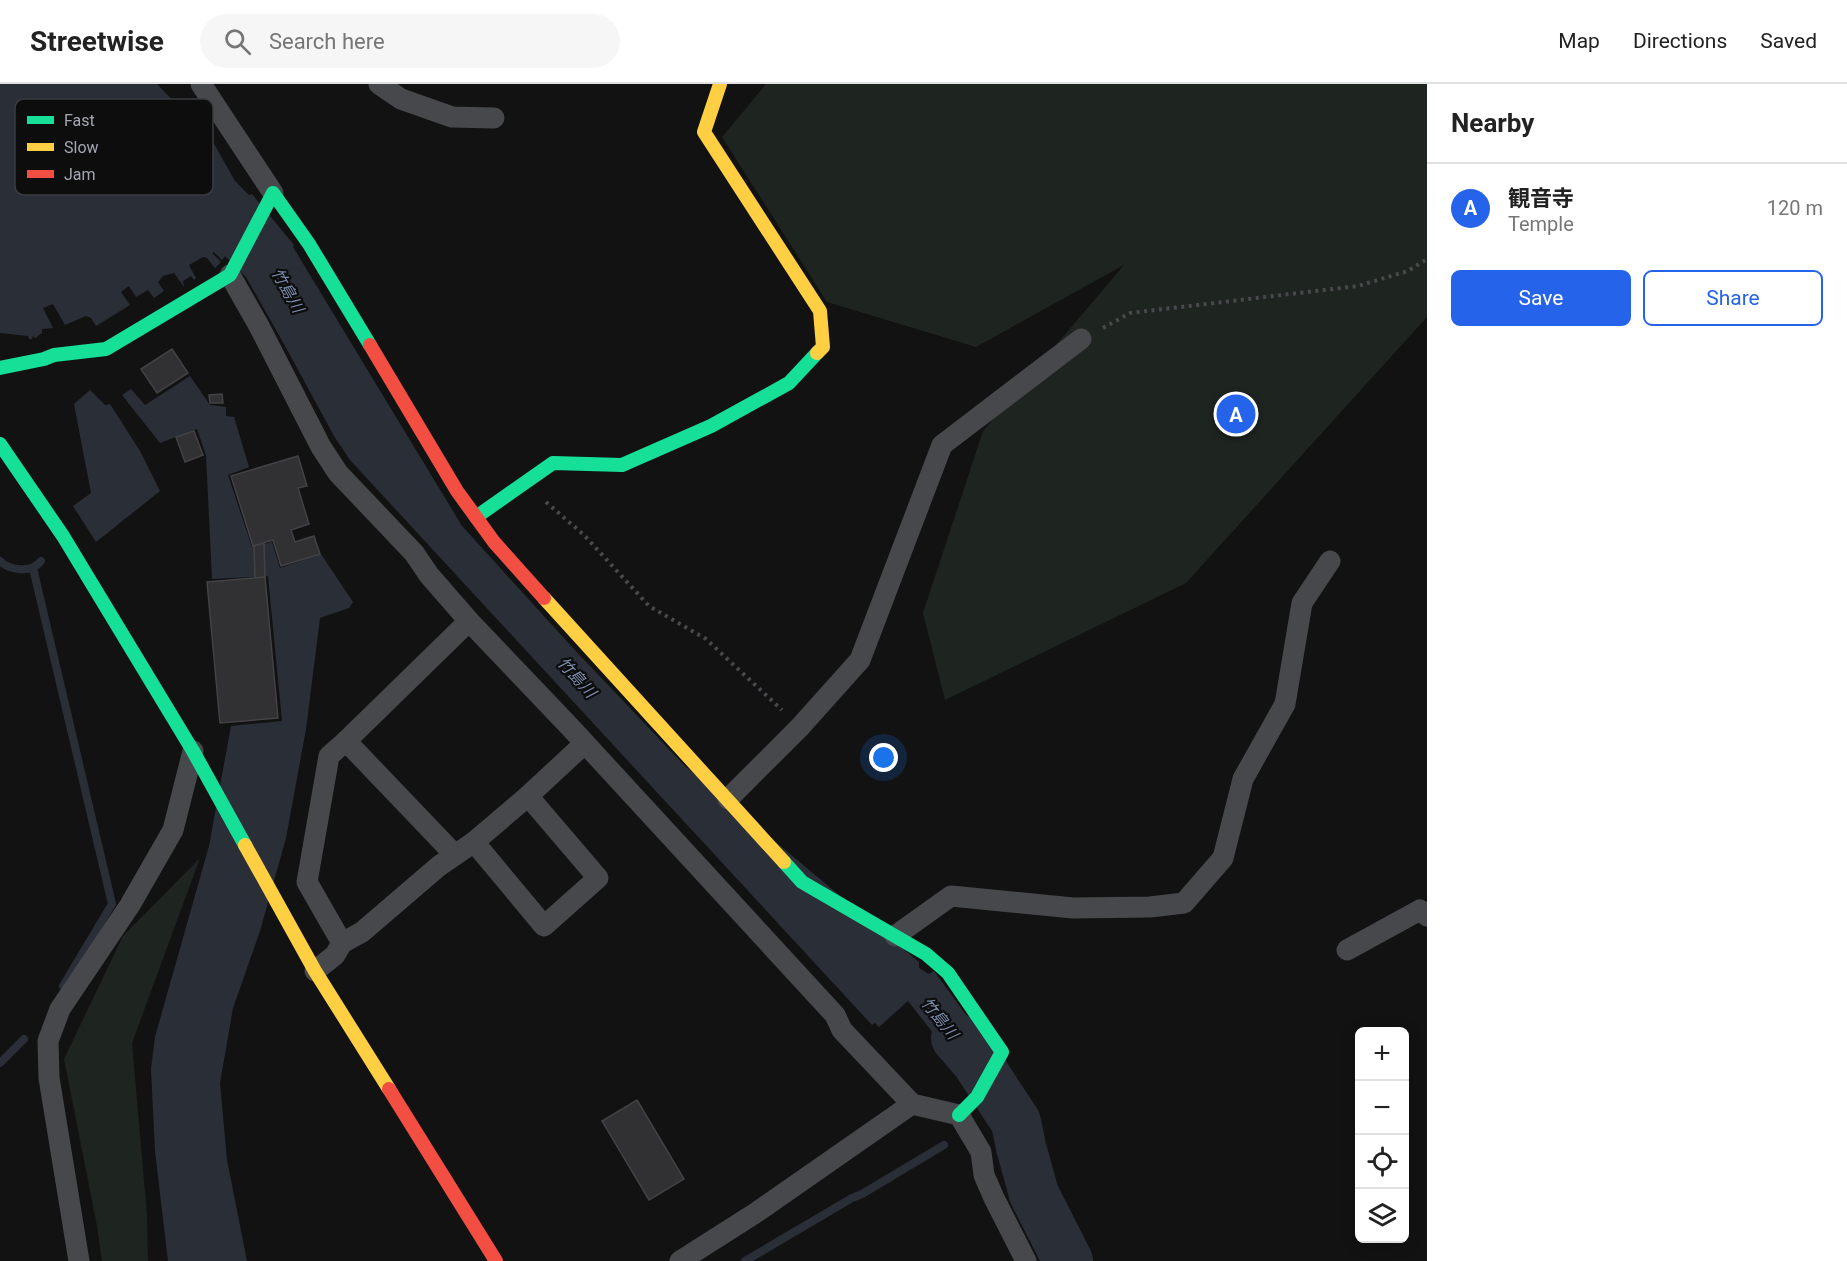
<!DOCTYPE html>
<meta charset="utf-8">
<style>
:root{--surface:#fff;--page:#f6f6f6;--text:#222;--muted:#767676;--line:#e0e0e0;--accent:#2563eb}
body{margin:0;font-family:Roboto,"Noto Sans JP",sans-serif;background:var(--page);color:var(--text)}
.controls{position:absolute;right:18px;bottom:18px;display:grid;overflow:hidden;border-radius:9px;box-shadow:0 3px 15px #0003}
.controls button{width:54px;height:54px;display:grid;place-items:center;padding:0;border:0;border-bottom:2px solid var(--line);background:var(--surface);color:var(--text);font:30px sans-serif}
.you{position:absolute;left:884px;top:674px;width:21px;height:21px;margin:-15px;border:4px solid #fff;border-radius:50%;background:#1a73e8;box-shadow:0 0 0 9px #1a73e833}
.badge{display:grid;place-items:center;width:39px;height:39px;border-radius:50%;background:var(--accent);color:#fff;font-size:20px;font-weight:700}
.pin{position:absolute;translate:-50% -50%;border:3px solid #fff;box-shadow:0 2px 6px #0006}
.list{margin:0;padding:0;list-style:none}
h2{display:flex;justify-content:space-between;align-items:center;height:78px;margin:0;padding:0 24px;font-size:26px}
h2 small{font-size:20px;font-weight:400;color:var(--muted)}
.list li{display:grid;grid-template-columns:39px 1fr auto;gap:18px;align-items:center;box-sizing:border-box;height:90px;padding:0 24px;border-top:2px solid var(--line)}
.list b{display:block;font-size:22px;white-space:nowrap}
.list p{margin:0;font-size:20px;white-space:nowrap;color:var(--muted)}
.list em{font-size:20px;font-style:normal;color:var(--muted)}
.actions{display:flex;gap:12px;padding:18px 24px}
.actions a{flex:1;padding:14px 0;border:2px solid var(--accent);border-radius:9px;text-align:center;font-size:21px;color:var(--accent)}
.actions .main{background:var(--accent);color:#fff}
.icon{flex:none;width:33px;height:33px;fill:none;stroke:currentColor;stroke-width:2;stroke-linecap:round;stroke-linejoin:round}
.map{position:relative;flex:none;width:1427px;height:1177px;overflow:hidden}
header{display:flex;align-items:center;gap:36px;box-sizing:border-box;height:84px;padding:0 30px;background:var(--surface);border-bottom:2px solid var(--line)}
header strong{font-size:28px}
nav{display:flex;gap:33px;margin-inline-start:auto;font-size:21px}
.search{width:420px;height:54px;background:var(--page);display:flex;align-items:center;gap:15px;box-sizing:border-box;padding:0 21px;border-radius:33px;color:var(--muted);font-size:22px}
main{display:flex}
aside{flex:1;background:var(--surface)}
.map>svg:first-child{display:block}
.green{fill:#1e2420}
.water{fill:#2a2f37}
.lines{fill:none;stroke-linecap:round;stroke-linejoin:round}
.stream{stroke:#2a2f37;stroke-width:8}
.river{stroke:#2a2f37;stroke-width:50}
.building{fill:#313133;stroke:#424246;stroke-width:1.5}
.path{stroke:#48484d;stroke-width:4;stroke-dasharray:3 4.5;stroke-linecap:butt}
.street{stroke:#47484b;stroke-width:21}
.fast{stroke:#16e098;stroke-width:14}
.slow{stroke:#ffcf43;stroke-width:14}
.jam{stroke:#f24e42;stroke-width:14}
.labels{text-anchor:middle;stroke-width:4.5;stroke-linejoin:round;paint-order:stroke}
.water-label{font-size:16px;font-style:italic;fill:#7c8dac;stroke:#0d0d0e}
.key{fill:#0d0d0e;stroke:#3a3b40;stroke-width:1.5}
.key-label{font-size:16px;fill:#a4a6b3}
</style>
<header>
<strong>Streetwise</strong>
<div class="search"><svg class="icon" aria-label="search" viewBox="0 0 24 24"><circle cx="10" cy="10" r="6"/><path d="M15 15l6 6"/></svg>Search here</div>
<nav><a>Map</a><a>Directions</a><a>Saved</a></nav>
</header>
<main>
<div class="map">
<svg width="1427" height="1177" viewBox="0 0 1427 1177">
<rect width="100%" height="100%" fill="#121213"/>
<!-- green -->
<g class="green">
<path d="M766,0h661v233l-241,266 -241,117 -22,-87 60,-182 141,-166 -148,82 -149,-45 -105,-165z"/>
<path d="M200,774l-68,185 15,172 1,46h-46l-5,-35 -33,-167 59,-123z"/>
</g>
<!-- water -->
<g class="water">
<path d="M0,0h157l56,58 22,39 14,14 3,-1 42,51 -1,2 169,279 110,121 113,119 234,196v6l10,6 5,-3 56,77 -20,32 -62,-79 -29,26 -4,-4 -3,2 -522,-565 -16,-24 -50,-92 -38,-67 -21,-21 -3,4 -8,-8 -2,1 9,9 -6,6 -8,-10 -4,-1 -14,8 7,13 -2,2 -3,-4 -8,5 1,6 -10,-14 -11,3 -5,6 6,9 -10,7 -6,-8 -12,7 -7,-11 -8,6 9,13 -34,21 -5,-8 -5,-2 -21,9 -12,-21 -10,4 10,20 -11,1v4l-7,5 -2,-2 -1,3h-3l-1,-3 -28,-3z"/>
<path d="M190,292l20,29 16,2v9l8,1 15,50 -21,8 24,72 20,-5 8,26 41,-14 32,48 -4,6 -29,10 -14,111 -20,109 -26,93 -27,77 -13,75 7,77 20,101h-79l-13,-110 -4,-82 4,-32 54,-191 22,-120 51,-5 -14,-145 -56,3 -6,-124 -9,-26 -37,14 -38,-48 9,-6 14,16z"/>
<path d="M90,306l15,15 5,-1 30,47 20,40 -64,51 -23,-36 18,-13 -17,-89z"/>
</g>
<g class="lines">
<!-- stream -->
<g class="stream">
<path d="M0,477c10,10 32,12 41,0"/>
<path d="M33,484l79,336 -49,82"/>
<path d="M0,979l24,-24"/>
<path d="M989,1031l16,-10"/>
<path d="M745,1177l107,-63 10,-4 82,-49"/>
</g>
<!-- river -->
<path class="river" d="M956,954l20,23 40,61 5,25 13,47 34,67"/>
</g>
<!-- building -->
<g class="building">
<path d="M172,265l16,24 -31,20 -16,-24z"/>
<path d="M222,310l1,9h-13l-1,-8z"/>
<path d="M194,347l9,24 -18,7 -9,-25z"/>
<path d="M298,372l9,30 -9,2 11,36 -18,6 4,12 19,-6 6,18 -39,12 -8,-26 -20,6 -22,-70z"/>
<path d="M264,459l1,34 -10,1 -1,-32z"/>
<path d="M265,493l13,141 -58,5 -13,-141z"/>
<path d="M637,1016l47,79 -35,21 -47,-79z"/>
</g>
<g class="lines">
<!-- path -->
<g class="path">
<path d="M1103,244l27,-15 228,-27 50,-15 19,-12"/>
<path d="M546,418l38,33 65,71 57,33 76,71"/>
</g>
<!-- street -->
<g class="street">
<path d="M201,0l72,109"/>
<path d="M379,0l22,15 51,18 42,1"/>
<path d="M230,191l29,51 62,121 17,26 76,80 15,22 40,46 101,106 265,288 7,15 70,74 47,11 22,37 3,23 10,23 32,63"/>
<path d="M728,715l72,-72 60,-67 82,-215 139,-106"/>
<path d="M474,758l70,84 54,-48 -70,-82"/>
<path d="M455,771l-109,-114 123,-120"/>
<path d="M895,852l56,-40 122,12 77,-1 34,-4 39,-45 20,-79 42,-75 17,-101 28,-42"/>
<path d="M342,859l-35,-61 22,-126 17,-15"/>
<path d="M1347,866l73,-40 7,6"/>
<path d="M315,887l20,-16 7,-12 20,-11 77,-66 35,-24 54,-46 56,-52"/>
<path d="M79,1177l-30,-183 -1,-37 12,-32 70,-104 43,-75 20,-79"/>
<path d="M680,1177l74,-47 158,-110"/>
</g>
<!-- fast -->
<g class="fast">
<path d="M0,284l44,-9 10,-4 52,-6 124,-74 43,-82 36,51 61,101"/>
<path d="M0,360l63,92 130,215 52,94"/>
<path d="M476,433l77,-54 69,2 89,-39 78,-43 28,-30"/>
<path d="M784,778l18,20 124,72 22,19 54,79 -25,45 -18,18"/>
</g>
<!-- slow -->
<g class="slow">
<path d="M720,0l-16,48 116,179 3,36 -6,6"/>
<path d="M544,514l240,264"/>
<path d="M245,761l70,126 74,118"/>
</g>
<!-- jam -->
<g class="jam">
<path d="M370,261l87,146 37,51 50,56"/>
<path d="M389,1005l107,172"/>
</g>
</g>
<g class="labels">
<!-- water labels -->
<g class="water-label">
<text transform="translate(288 206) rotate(61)" y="6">竹島川</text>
<text transform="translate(577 593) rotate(48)" y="6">竹島川</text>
<text transform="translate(940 934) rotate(51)" y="6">竹島川</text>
</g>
</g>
<!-- legend -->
<rect x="15" y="15" width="198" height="96" rx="9" class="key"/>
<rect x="27" y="32" width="27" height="8" fill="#16e098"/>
<rect x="27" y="59" width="27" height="8" fill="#ffcf43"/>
<rect x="27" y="86" width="27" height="8" fill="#f24e42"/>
<g class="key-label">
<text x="64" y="42">Fast</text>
<text x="64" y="69">Slow</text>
<text x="64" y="96">Jam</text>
</g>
</svg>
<div class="controls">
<button>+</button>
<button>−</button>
<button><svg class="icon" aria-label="locate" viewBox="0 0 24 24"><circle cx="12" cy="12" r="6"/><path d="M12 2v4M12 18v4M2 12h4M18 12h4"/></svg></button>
<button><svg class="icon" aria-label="layers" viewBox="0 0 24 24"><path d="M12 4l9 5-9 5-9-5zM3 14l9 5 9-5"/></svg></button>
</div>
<div class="you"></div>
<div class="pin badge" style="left:1236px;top:330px">A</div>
</div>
<aside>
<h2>Nearby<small></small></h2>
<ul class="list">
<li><span class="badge">A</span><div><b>観音寺</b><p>Temple</p></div><em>120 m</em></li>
</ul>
<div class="actions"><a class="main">Save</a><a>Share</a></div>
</aside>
</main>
